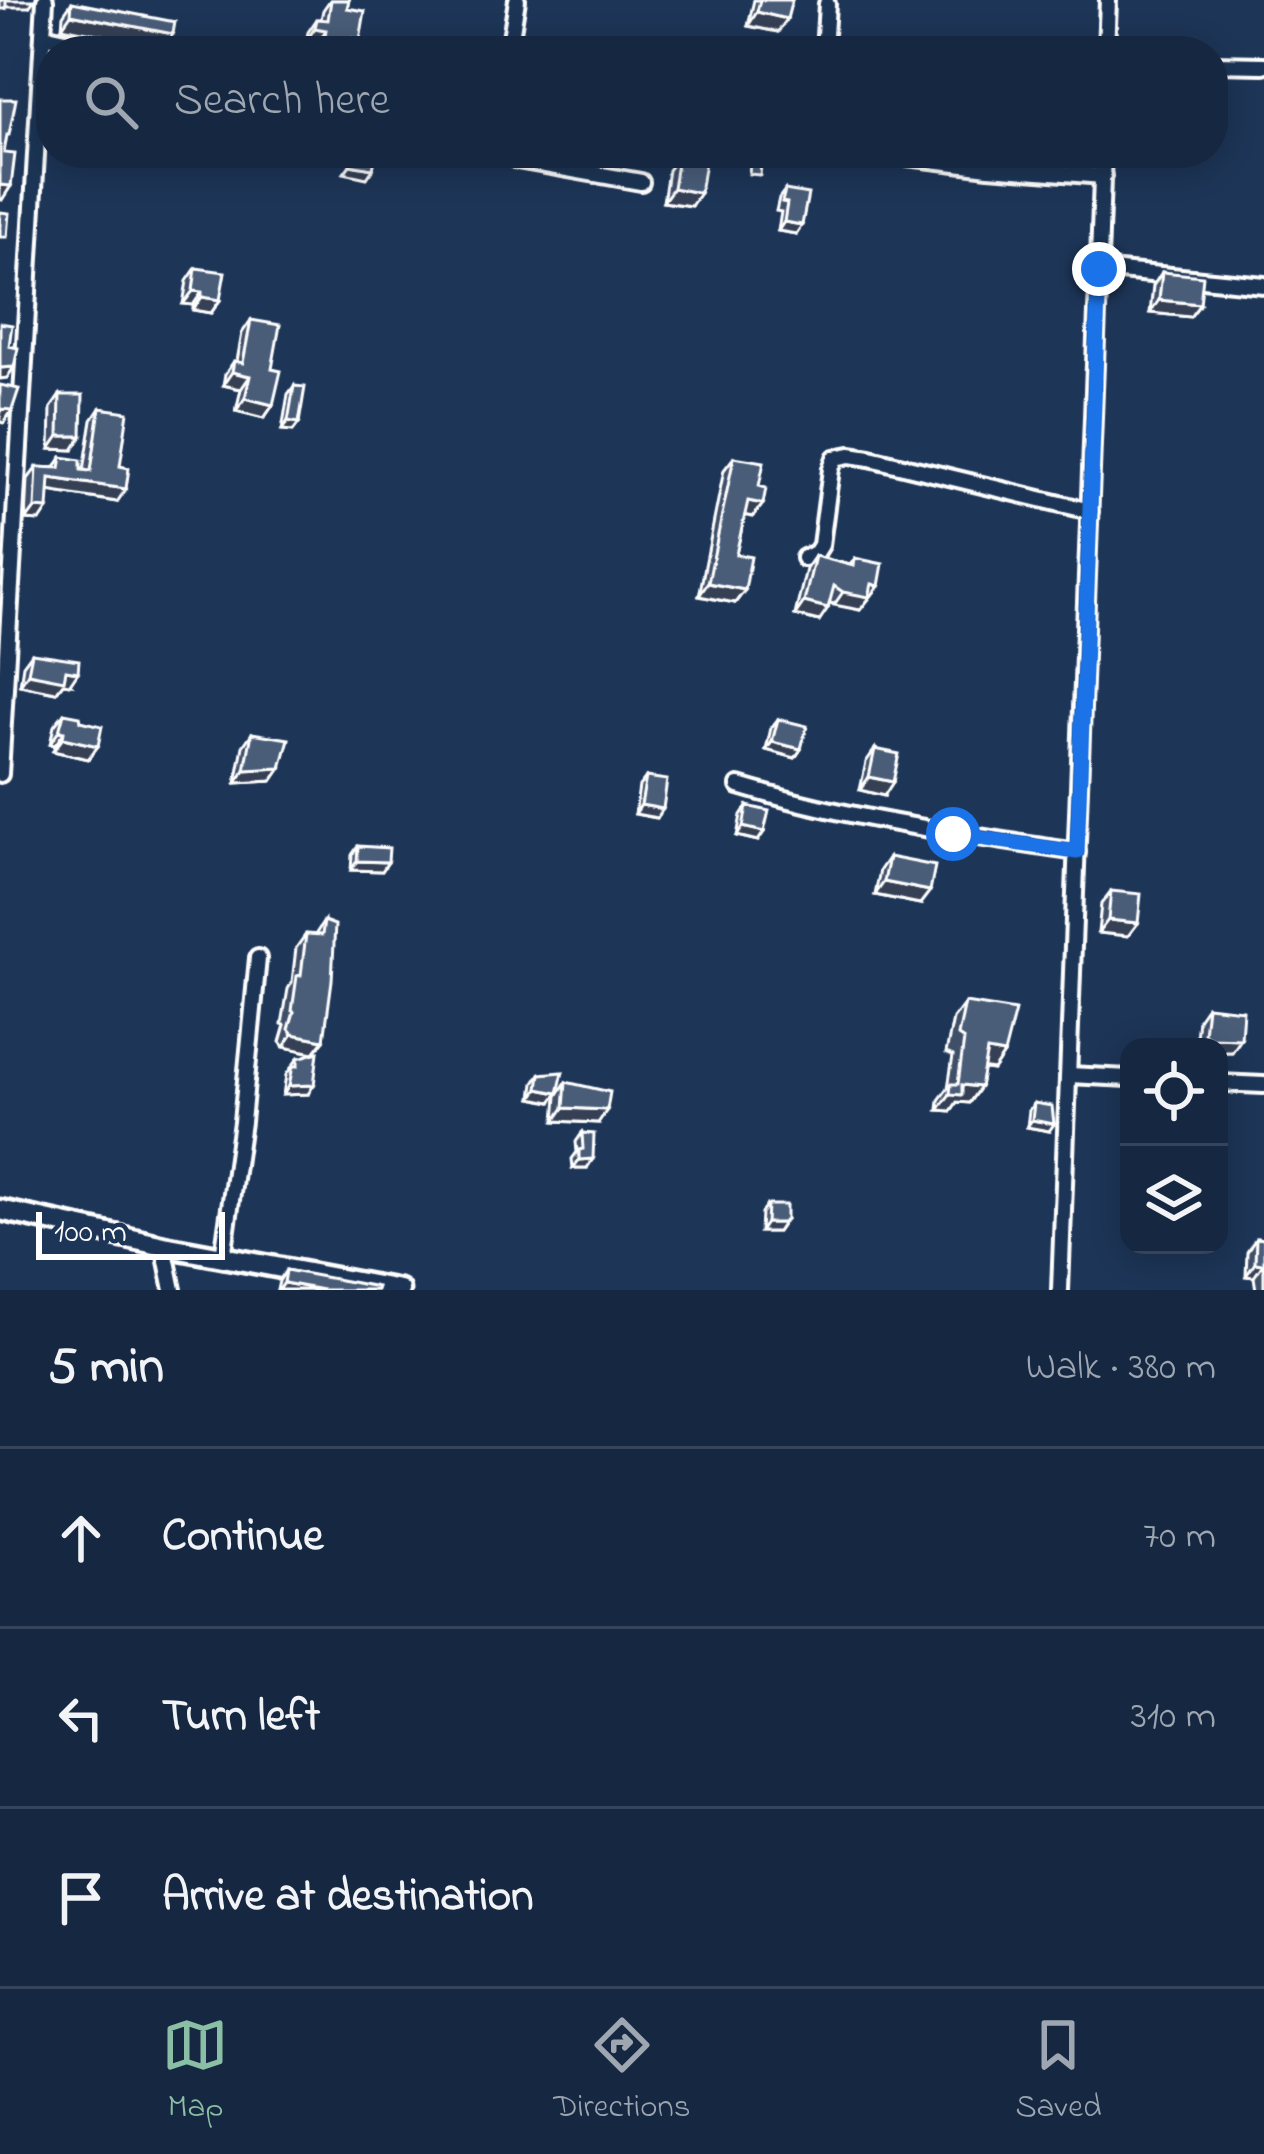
<!DOCTYPE html>
<meta charset="utf-8">
<style>
:root{--surface:#162841;--page:#23344c;--text:#f1f3f6;--muted:#9ea6b1;--line:#35445a;--accent:#8abfa5}
body{margin:0;font-family:"Indie Flower",sans-serif;background:var(--page);color:var(--text)}
.controls{position:absolute;right:36px;bottom:36px;display:grid;overflow:hidden;border-radius:24px;box-shadow:0 6px 30px #0003}
.controls button{width:108px;height:108px;display:grid;place-items:center;padding:0;border:0;border-bottom:3px solid var(--line);background:var(--surface);color:var(--text);font:60px sans-serif}
.scale{position:absolute;left:36px;bottom:30px;width:189px;box-sizing:border-box;padding-left:12px;border:6px solid #fff;border-top:0;font-size:33px;line-height:42px;white-space:nowrap;color:#fff;-webkit-text-stroke:9px #1d3557;paint-order:stroke}
.stop{position:absolute;width:36px;height:36px;margin:-27px;border:9px solid #1a73e8;border-radius:50%;background:#fff}
.stop.end{background:#1a73e8;border-color:#fff;box-shadow:0 3px 12px #0008}
.list{margin:0;padding:0;list-style:none}
h2{display:flex;justify-content:space-between;align-items:center;height:156px;margin:0;padding:0 48px;font-size:51px}
h2 small{font-size:39px;font-weight:400;color:var(--muted)}
.list li{display:grid;grid-template-columns:78px 1fr auto;gap:36px;align-items:center;box-sizing:border-box;height:180px;padding:0 48px;border-top:3px solid var(--line)}
.list b{display:block;font-size:45px;white-space:nowrap}
.list em{font-size:39px;font-style:normal;color:var(--muted)}
.icon{flex:none;width:66px;height:66px;fill:none;stroke:currentColor;stroke-width:2;stroke-linecap:round;stroke-linejoin:round}
.map{position:relative;flex:none;width:1264px;height:1290px;overflow:hidden}
.search{position:absolute;background:var(--surface);box-shadow:0 6px 30px #0003;left:36px;right:36px;top:36px;height:132px;display:flex;align-items:center;gap:30px;box-sizing:border-box;padding:0 42px;border-radius:48px;color:var(--muted);font-size:45px}
.sheet{height:696px;background:var(--surface)}
nav{display:flex;justify-content:space-around;align-items:center;box-sizing:border-box;height:168px;border-top:3px solid var(--line);background:var(--surface);font-size:33px;color:var(--muted)}
nav a{display:grid;justify-items:center;gap:6px}
nav .on{color:var(--accent)}
.map>svg:first-child{display:block}
.lines{fill:none;stroke-linecap:round;stroke-linejoin:round}
.street-casing{stroke:#fff;stroke-width:22}
.secondary-casing{stroke:#fff;stroke-width:27}
.street{stroke:#1d3557;stroke-width:14}
.secondary{stroke:#1d3557;stroke-width:18}
.wall{fill:#405068;stroke:#fff;stroke-width:3}
.shaded-wall{fill:#344155;stroke:#fff;stroke-width:3}
.building{fill:#4a5d79;stroke:#fff;stroke-width:3}
.route{stroke:#1a73e8;stroke-width:15}
</style>
<div class="map">
<svg width="1264" height="1290" viewBox="0 0 1264 1290">
<rect width="100%" height="100%" fill="#1d3557"/>
<filter id="ink" filterUnits="userSpaceOnUse"><feTurbulence type="fractalNoise" baseFrequency=".00833" numOctaves="2"/><feDisplacementMap in="SourceGraphic" scale="24" xChannelSelector="R" yChannelSelector="G"/><feConvolveMatrix kernelMatrix="1 2 1 2 8 2 1 2 1" color-interpolation-filters="sRGB"/></filter>
<g filter="url(#ink)">
<g class="lines">
<defs>
<g id="street">
<path d="M43,35l73,16"/>
<path d="M509,51l8,-51"/>
<path d="M824,51l3,-47"/>
<path d="M1106,51l2,-51"/>
<path d="M1213,64l51,1"/>
<path d="M503,153l14,7 124,22"/>
<path d="M875,153l114,14 114,9"/>
<path d="M1099,269l165,16"/>
<path d="M804,558l12,-5 5,-8 10,-76 4,-11 15,-3 20,3 220,53"/>
<path d="M0,774l45,-774"/>
<path d="M739,786c110,33 225,49 338,66"/>
<path d="M1069,1075l60,3"/>
<path d="M1219,1083l45,2"/>
<path d="M164,1246l9,44"/>
<path d="M223,1257l19,-135 16,-164"/>
<path d="M1060,1290l43,-1137"/>
</g>
<path id="secondary" d="M0,1210l164,36 235,44"/>
</defs>
<!-- street casing -->
<use href="#street" class="street-casing"/>
<!-- secondary casing -->
<use href="#secondary" class="secondary-casing"/>
<!-- street -->
<use href="#street" class="street"/>
<!-- secondary -->
<use href="#secondary" class="secondary"/>
</g>
<!-- wall -->
<g class="wall">
<path d="M330,0h19l-2,8 13,32 -8,11h-37l2,-8 -11,-2 2,-9 9,-13h4l2,-9z"/>
<path d="M754,0h38l-14,32 -30,-6z"/>
<path d="M72,2l92,45 -102,-20 1,-12z"/>
<path d="M678,157l13,49 -28,-4 5,-32z"/>
<path d="M785,190l11,44 -18,-3 3,-19 -5,-1 3,-13z"/>
<path d="M196,268l24,32 -9,13 -18,-3v-5l-10,-1 4,-23z"/>
<path d="M1162,272l38,32 -10,13 -40,-4 3,-27z"/>
<path d="M251,320l21,49 1,36 -9,13 -28,-7 5,-22 -18,-4 2,-11 9,-13h3l5,-28z"/>
<path d="M294,386l5,37 -6,8 -11,-1 6,-36z"/>
<path d="M60,395l13,55 -23,-1 1,-41z"/>
<path d="M100,408l20,58 -3,36 -68,-11 -9,30 -14,-1 2,-41 9,-12 17,1 8,-11 22,13 8,-50z"/>
<path d="M734,457l25,29 4,18 -10,13 -8,-2 -9,39 9,36 -10,13 -36,-7 25,-126z"/>
<path d="M815,556l35,9 5,-7 24,28 -19,24 -30,-7 -11,18 -24,-6 11,-46z"/>
<path d="M32,653l38,31 -7,-1 -7,9 -36,-7 3,-20z"/>
<path d="M64,713l17,8 17,25 -10,13 -35,-8 2,-6 -5,-1 4,-18z"/>
<path d="M778,719l23,30 -6,9 -29,-8 5,-22z"/>
<path d="M252,733l29,35 -9,13 -36,2 7,-37z"/>
<path d="M875,749l9,47 -24,-6 6,-28z"/>
<path d="M646,777l11,41 -22,-4 4,-28z"/>
<path d="M747,806l17,26 -6,9 -21,-5 4,-21z"/>
<path d="M358,846l30,16 -6,9 -31,-1 1,-15z"/>
<path d="M889,857l31,47 -45,-9 5,-25z"/>
<path d="M1111,891l27,32 -10,13 -30,-3 3,-29z"/>
<path d="M324,921v119l-10,13 -30,-6 -4,-5 5,-17 -3,-1 6,-35 4,-7 4,-34 10,-14 9,1z"/>
<path d="M965,1003l39,51 -11,16 -10,-1 -3,18 -11,16 -12,-1 -6,9 -13,-1 1,-10 9,-12 5,-32 -7,-3 7,-34z"/>
<path d="M1207,1006l34,33 -9,13h-13v-5h-24l3,-28z"/>
<path d="M298,1058l10,36 -25,1 3,-20z"/>
<path d="M540,1074l11,28 -19,-4 2,-15z"/>
<path d="M566,1082l32,41 -43,-2 2,-25z"/>
<path d="M1034,1103l15,28 -22,-4 2,-17z"/>
<path d="M582,1133l5,35h-14l-1,-9 5,-7 -1,-10z"/>
<path d="M767,1205l19,14 -9,13h-17l1,-19z"/>
<path d="M1256,1238l8,1v51h-8l-2,-13 -8,-1 1,-24z"/>
<path d="M286,1270l90,20h-99l2,-9z"/>
</g>
<!-- shaded-wall -->
<g class="shaded-wall">
<path d="M3,0h31l-5,7h-29z"/>
<path d="M757,12l30,7 -9,13 -30,-6z"/>
<path d="M71,14l102,20 -9,13 -102,-20z"/>
<path d="M315,28l11,2 -9,13 -11,-2z"/>
<path d="M353,38l7,2 -8,11h-8z"/>
<path d="M1052,153h34l-6,9 -32,-3z"/>
<path d="M350,165l23,4 -6,9 -23,-5z"/>
<path d="M0,185l11,1 -9,14 -2,-1z"/>
<path d="M673,188l27,5 -9,13 -28,-4z"/>
<path d="M784,222l18,3 -6,9 -18,-3z"/>
<path d="M193,291l9,1 -9,13 -10,-1z"/>
<path d="M202,297l18,3 -9,13 -18,-3z"/>
<path d="M1159,300l41,4 -10,13 -40,-4z"/>
<path d="M14,367l-7,11 -7,1v-11z"/>
<path d="M232,372l18,4 -9,13 -18,-4z"/>
<path d="M245,398l28,7 -9,13 -28,-7z"/>
<path d="M1,409l11,1 -8,13 -4,-1z"/>
<path d="M288,421l11,2 -6,8 -11,-1z"/>
<path d="M59,436h23l-9,14 -23,-1z"/>
<path d="M50,478l76,11 -9,13 -76,-12z"/>
<path d="M748,501l15,3 -10,13 -14,-3z"/>
<path d="M35,508l13,1 -8,12 -14,-1z"/>
<path d="M708,583l37,7 -10,13 -36,-7z"/>
<path d="M872,584l7,2 -19,24 -26,-5 9,-13z"/>
<path d="M804,602l24,6 -9,13 -24,-6z"/>
<path d="M66,670l12,2 -8,12 -7,-1 -7,9 -36,-7 8,-12z"/>
<path d="M59,731l5,1 -9,13 -5,-1z"/>
<path d="M63,738l35,8 -10,13 -35,-8z"/>
<path d="M772,742l29,7 -6,9 -29,-8z"/>
<path d="M281,768l-9,13 -36,2 9,-13z"/>
<path d="M869,777l24,5 -9,14 -24,-6z"/>
<path d="M641,805l22,4 -6,9 -22,-4z"/>
<path d="M743,827l21,5 -6,9 -21,-5z"/>
<path d="M357,861l31,1 -6,9 -31,-1z"/>
<path d="M884,882l46,9 -10,13 -45,-9z"/>
<path d="M1108,920l30,3 -10,13 -30,-3z"/>
<path d="M293,1034l31,6 -10,13 -30,-6z"/>
<path d="M1212,1038l29,1 -9,13h-13v-5h-14z"/>
<path d="M987,1051l17,3 -11,16 -18,-3z"/>
<path d="M314,1085l-6,9 -25,1 6,-9z"/>
<path d="M962,1085l18,2 -11,16 -12,-1 -6,9 -13,-1 12,-16z"/>
<path d="M538,1089l20,4 -7,9 -19,-4z"/>
<path d="M564,1108l43,2 -9,13 -43,-2z"/>
<path d="M1032,1120l22,4 -5,7 -22,-4z"/>
<path d="M593,1159l-6,9h-14l6,-8z"/>
<path d="M766,1223h17l-6,9h-17z"/>
<path d="M1255,1263l8,1 -9,13 -8,-1z"/>
<path d="M284,1283l38,7h-43z"/>
</g>
<!-- building -->
<g class="building">
<rect x="0" y="0" width="6" height="9"/>
<path d="M331,0h18l-2,8 18,3 -5,29 -7,-2 -4,13h-27l4,-21 -11,-2 2,-9 11,1z"/>
<path d="M760,0h32l-5,19 -30,-7z"/>
<path d="M72,2l103,20 -2,12 -102,-20z"/>
<path d="M0,99h16l-7,36h-2l-3,18 11,1 -4,32 -11,-1z"/>
<path d="M352,155l23,4 -2,10 -23,-4z"/>
<path d="M678,157l27,5 -5,31 -27,-5z"/>
<path d="M750,163l11,2 -1,10 -11,-1z"/>
<path d="M785,190l23,4 -6,31 -18,-3 3,-19 -5,-1z"/>
<path d="M0,212l9,1 -2,24h-7z"/>
<path d="M196,268l29,4 -5,28 -18,-3v-5l-9,-1z"/>
<path d="M1162,272l41,4 -3,28 -41,-4z"/>
<path d="M251,320l29,5 -8,44 9,2 -8,34 -28,-7 5,-22 -18,-4 2,-11 9,2z"/>
<path d="M0,323l12,2 -3,21 9,2 -4,19 -14,1z"/>
<path d="M0,385l19,4 -7,21 -11,-1 -1,3z"/>
<path d="M294,386l11,1 -6,36 -11,-2z"/>
<path d="M60,395h23l-1,41h-23z"/>
<path d="M100,408l28,4 -8,54 9,2 -3,21 -76,-11 -2,31 -13,-1 2,-41 23,1 2,-11 19,3v10l10,1z"/>
<path d="M734,457l30,5 -5,24 7,2 -3,16 -15,-3 -12,53 15,3 -6,33 -37,-7z"/>
<path d="M815,556l39,10 1,-8 28,6 -4,22 -7,-2 -3,13 -26,-5 -9,-6 -6,22 -24,-6z"/>
<path d="M32,653l47,7 -1,12 -12,-2 -2,10 -36,-7z"/>
<path d="M64,713l16,3 1,5 21,5 -4,20 -35,-8 1,-6 -5,-1z"/>
<path d="M778,719l29,7 -6,23 -29,-7z"/>
<path d="M252,733l37,6 -8,29 -36,2z"/>
<path d="M875,749l24,5 -6,28 -24,-5z"/>
<path d="M646,777l21,3 -4,29 -22,-4z"/>
<path d="M747,806l22,5 -5,21 -21,-5z"/>
<path d="M358,846l31,2 -1,14 -31,-1z"/>
<path d="M889,857l46,9 -5,25 -46,-9z"/>
<path d="M1111,891l30,3 -3,29 -30,-3z"/>
<path d="M324,921l11,4 -3,55 -8,60 -31,-6 -4,-5 5,-17 -2,-1 5,-35 4,-1 5,-41 16,1z"/>
<path d="M965,1003l50,8 -11,43 -17,-3 -7,36 -18,-2v10l-12,-1 1,-10h7l6,-44 -6,-4z"/>
<path d="M1207,1006l36,4 -2,29 -29,-1 -8,-4z"/>
<path d="M318,1052l-4,33 -25,1 4,-20h5v-8z"/>
<path d="M563,1072l-5,21 -20,-4 2,-15z"/>
<path d="M566,1082l44,10 -3,18 -43,-2z"/>
<path d="M1034,1103l18,3 2,18 -22,-4z"/>
<path d="M582,1133l12,1 -1,25 -14,1v-10l4,-1z"/>
<path d="M767,1205h19v14l-3,4h-17z"/>
<path d="M1256,1238l8,1v31l-1,-6 -8,-1z"/>
<path d="M286,1270l91,17 -1,3h-54l-38,-7z"/>
</g>
</g>
<g class="lines" filter="url(#ink)">
<!-- route -->
<path class="route" d="M953,834l124,18 22,-583"/>
</g>
</svg>
<div class="controls">
<button><svg class="icon" aria-label="locate" viewBox="0 0 24 24"><circle cx="12" cy="12" r="6"/><path d="M12 2v4M12 18v4M2 12h4M18 12h4"/></svg></button>
<button><svg class="icon" aria-label="layers" viewBox="0 0 24 24"><path d="M12 4l9 5-9 5-9-5zM3 14l9 5 9-5"/></svg></button>
</div>
<div class="scale">100 m</div>
<div class="stop" style="left:953px;top:834px"></div>
<div class="stop end" style="left:1099px;top:269px"></div>
<div class="search"><svg class="icon" aria-label="search" viewBox="0 0 24 24"><circle cx="10" cy="10" r="6"/><path d="M15 15l6 6"/></svg>Search here</div>
</div>
<section class="sheet">
<h2>5 min<small>Walk · 380 m</small></h2>
<ul class="list">
<li><svg class="icon" aria-label="ahead" viewBox="0 0 24 24"><path d="M12 20V5M6 11l6-6 6 6"/></svg><div><b>Continue</b></div><em>70 m</em></li>
<li><svg class="icon" aria-label="left" viewBox="0 0 24 24"><path d="M17 20v-9H6M10 6l-5 5 5 5"/></svg><div><b>Turn left</b></div><em>310 m</em></li>
<li><svg class="icon" aria-label="arrive" viewBox="0 0 24 24"><path d="M6 21V4h12l-3 4 3 4H6"/></svg><div><b>Arrive at destination</b></div></li>
</ul>
</section>
<nav>
<a class="on"><svg class="icon" aria-label="map" viewBox="0 0 24 24"><path d="M3 6l6-2 6 2 6-2v14l-6 2-6-2-6 2zM9 4v14M15 6v14"/></svg>Map</a>
<a><svg class="icon" aria-label="directions" viewBox="0 0 24 24"><path d="M12 3l9 9-9 9-9-9zM9 14v-3h6M13 9l2 2-2 2"/></svg>Directions</a>
<a><svg class="icon" aria-label="saved" viewBox="0 0 24 24"><path d="M7 4h10v16l-5-4-5 4z"/></svg>Saved</a>
</nav>
